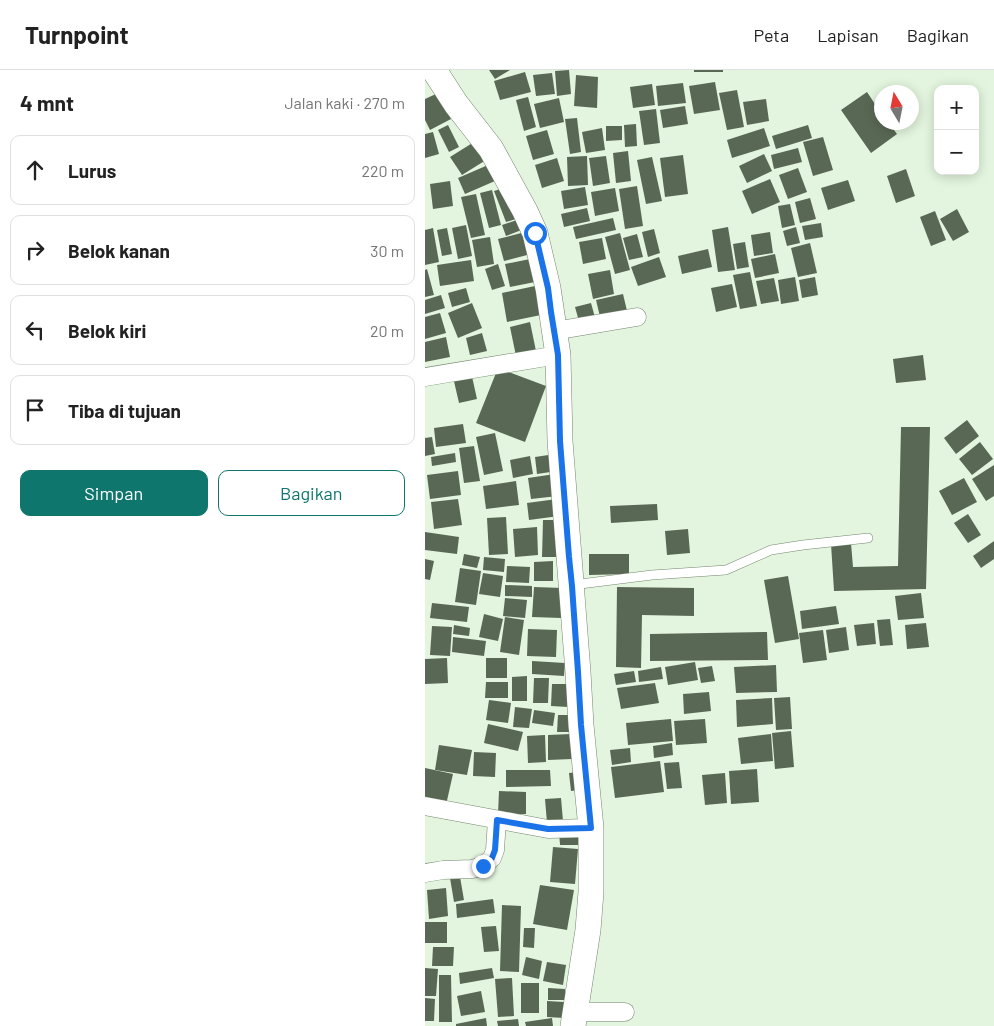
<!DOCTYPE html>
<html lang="id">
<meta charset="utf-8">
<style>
:root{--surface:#fff;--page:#f6f6f6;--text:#222;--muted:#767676;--line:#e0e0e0;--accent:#0f766e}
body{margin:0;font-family:Barlow,sans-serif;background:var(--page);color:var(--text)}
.controls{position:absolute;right:15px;top:15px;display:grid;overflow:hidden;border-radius:10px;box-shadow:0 2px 12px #0003}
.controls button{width:45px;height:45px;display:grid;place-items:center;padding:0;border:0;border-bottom:1px solid var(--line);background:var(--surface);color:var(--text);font:25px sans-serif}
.compass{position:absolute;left:449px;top:15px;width:45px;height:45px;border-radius:50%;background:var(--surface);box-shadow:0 2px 12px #0003;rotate:350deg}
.stop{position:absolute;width:15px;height:15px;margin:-11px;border:4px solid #1a73e8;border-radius:50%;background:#fff}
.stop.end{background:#1a73e8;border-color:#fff;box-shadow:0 1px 5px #0008}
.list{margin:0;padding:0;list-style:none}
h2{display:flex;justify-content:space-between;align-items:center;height:65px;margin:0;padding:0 20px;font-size:21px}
h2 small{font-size:16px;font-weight:400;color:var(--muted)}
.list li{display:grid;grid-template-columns:32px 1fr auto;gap:15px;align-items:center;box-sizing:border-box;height:70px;margin:0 10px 10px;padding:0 10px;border:1px solid var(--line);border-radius:10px}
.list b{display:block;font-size:19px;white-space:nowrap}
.list em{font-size:16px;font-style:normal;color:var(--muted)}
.actions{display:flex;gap:10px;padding:15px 20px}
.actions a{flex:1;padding:11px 0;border:1px solid var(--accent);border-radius:10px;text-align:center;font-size:18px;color:var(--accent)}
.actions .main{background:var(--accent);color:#fff}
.icon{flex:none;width:28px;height:28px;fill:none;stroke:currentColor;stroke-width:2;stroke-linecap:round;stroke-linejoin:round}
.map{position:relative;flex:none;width:569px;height:956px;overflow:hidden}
header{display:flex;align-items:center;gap:30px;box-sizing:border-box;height:70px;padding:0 25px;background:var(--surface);border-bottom:1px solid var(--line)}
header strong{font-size:24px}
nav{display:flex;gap:28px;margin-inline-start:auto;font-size:18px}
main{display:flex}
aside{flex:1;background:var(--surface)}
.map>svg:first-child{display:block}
.building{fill:#596854}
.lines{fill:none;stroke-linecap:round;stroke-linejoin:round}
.lane-casing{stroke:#758570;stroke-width:10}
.street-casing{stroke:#758570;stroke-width:19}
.secondary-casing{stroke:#758570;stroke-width:26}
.lane{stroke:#fff;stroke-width:9}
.street{stroke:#fff;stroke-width:18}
.secondary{stroke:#fff;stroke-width:25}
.route{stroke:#1a73e8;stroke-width:6}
</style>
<header>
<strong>Turnpoint</strong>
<nav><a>Peta</a><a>Lapisan</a><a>Bagikan</a></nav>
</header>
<main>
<aside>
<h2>4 mnt<small>Jalan kaki · 270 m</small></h2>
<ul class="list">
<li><svg class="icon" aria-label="ahead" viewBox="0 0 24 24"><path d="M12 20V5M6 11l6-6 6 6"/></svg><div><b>Lurus</b></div><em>220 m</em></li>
<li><svg class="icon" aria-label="right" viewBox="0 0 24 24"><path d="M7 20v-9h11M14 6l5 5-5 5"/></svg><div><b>Belok kanan</b></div><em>30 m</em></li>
<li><svg class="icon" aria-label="left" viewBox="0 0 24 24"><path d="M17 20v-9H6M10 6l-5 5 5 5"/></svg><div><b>Belok kiri</b></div><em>20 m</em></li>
<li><svg class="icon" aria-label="arrive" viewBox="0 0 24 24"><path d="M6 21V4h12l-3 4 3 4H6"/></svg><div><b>Tiba di tujuan</b></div></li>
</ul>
<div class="actions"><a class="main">Simpan</a><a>Bagikan</a></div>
</aside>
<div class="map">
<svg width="569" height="956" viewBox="0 0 569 956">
<rect width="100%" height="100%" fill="#e3f5de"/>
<!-- building -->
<g class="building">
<path d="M64,0h21l-15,9z"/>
<path d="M144,0l2,24 -14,2 -2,-25z"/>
<rect x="269" y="0" width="29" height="2"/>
<path d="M100,2l6,20 -31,8 -6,-19z"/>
<path d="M127,3l3,21 -19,2 -3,-21z"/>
<path d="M151,5l22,2 -1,31 -23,-2z"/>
<path d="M290,12l5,28 -26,4 -5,-28z"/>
<path d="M258,13l3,20 -28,3 -2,-20z"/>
<path d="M227,14l3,21 -22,3 -3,-21z"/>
<path d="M312,20l7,37 -17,3 -8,-37z"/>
<path d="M442,22l14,21v9h7l9,12 -26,19 -30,-43z"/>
<path d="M13,23l13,26 -21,11 -5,-10v-21z"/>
<path d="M103,27l8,30 -12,4 -8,-31z"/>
<path d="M134,28l5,24 -24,6 -6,-24z"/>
<path d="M341,29l3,22 -22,4 -4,-23z"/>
<path d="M260,36l3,18 -25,4 -3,-18z"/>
<path d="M231,39l4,34 -16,2 -5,-34z"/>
<path d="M152,48l4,34 -11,2 -5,-35z"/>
<path d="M211,54l1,22 -12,1 -1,-22z"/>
<path d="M23,55l11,22 -10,5 -11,-22z"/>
<path d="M383,55l4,13 -36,11 -4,-13z"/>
<path d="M181,56h16v14l-16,1z"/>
<path d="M177,58l3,22 -19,3 -4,-21z"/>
<path d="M339,58l6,18 -38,12 -5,-18z"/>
<path d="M122,60l7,24 -21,6 -7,-24z"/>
<path d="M8,62l6,22 -14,4v-24z"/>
<path d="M398,67l10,33 -20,6 -10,-34z"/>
<path d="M49,72l12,18 -24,15 -12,-18z"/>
<path d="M373,78l4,14 -28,7 -3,-14z"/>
<path d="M203,81l3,30 -15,2 -3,-30z"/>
<path d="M339,84l8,17 -25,12 -8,-17z"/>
<path d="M258,85l5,39 -23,3 -5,-39z"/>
<path d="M162,86l1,29 -20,1 -1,-29z"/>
<path d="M181,86l4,27 -17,3 -4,-28z"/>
<path d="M227,87l10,44 -16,3 -9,-44z"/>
<path d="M132,88l7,23 -22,7 -7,-23z"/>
<path d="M63,95l7,16 -30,13 -7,-16z"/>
<path d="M373,98l9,24 -19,7 -9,-24z"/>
<path d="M481,99l9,27 -19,7 -9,-27z"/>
<path d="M345,109l10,23 -28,12 -10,-23z"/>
<path d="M423,110l7,21 -27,9 -7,-22z"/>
<path d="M25,111l3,25 -20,3 -3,-25z"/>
<path d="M212,116l6,40 -18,3 -6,-40z"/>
<path d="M82,117l12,31 -13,4 -12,-31z"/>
<path d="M160,117l3,18 -24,4 -3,-18z"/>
<path d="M190,118l4,23 -24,5 -4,-24z"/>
<path d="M67,120l9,35 -12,3 -9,-35z"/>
<path d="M51,124l9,41 -14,3 -10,-41z"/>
<path d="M385,128l6,21 -16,4 -5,-21z"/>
<path d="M365,134l5,21 -13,3 -4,-22z"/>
<path d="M162,138l3,13 -26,6 -3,-13z"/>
<path d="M532,139l12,23 -16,9 -13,-22z"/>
<path d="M510,141l11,29 -15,6 -11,-29z"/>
<path d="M188,148l3,12 -40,9 -3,-12z"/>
<path d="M95,149l4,10 -18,7 -4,-11z"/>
<path d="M396,153l2,14 -18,3 -3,-14z"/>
<path d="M41,155l6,31 -14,3 -6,-31z"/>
<path d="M303,157l7,43 -17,2 -6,-42z"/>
<path d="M371,157l4,16 -13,3 -4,-15z"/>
<path d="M8,158l6,34 -14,3v-35z"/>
<path d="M22,158l5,26 -10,2 -5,-26z"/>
<path d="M229,159l6,24 -12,4 -6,-25z"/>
<path d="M100,162l6,22 -27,7 -6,-22z"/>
<path d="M345,162l3,21 -19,3 -3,-21z"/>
<path d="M195,163l10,37 -15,4 -10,-37z"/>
<path d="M212,164l6,23 -14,3 -6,-22z"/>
<path d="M65,167l4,27 -17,3 -5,-27z"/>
<path d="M177,168l4,21 -23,5 -4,-22z"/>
<path d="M320,172l4,25 -12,2 -4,-25z"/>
<path d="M385,173l7,30 -19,4 -7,-29z"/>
<path d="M283,179l4,18 -30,7 -4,-18z"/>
<path d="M350,184l4,19 -24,5 -4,-19z"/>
<path d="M234,187l7,20 -28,9 -7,-19z"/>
<path d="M110,188l5,23 -30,6 -5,-23z"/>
<path d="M46,190l3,21 -34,5 -3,-21z"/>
<path d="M73,194l7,22 -13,4 -7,-21z"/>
<path d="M2,199l7,26 -9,2v-27z"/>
<path d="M185,200l4,24 -21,5 -5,-25z"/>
<path d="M325,202l7,34 -17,3 -7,-34z"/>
<path d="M370,207l4,24 -18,3 -3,-24z"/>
<path d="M390,207l3,18 -16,3 -3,-18z"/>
<path d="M349,208l5,23 -18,3 -5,-23z"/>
<path d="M307,214l5,23 -21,5 -5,-24z"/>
<path d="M110,216l6,29 -34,7 -5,-29z"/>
<path d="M41,218l4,14 -18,5 -4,-14z"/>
<path d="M198,224l5,21 -27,6 -5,-21z"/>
<path d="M16,225l4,13 -20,6v-14z"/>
<path d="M47,233l10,25 -24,10 -10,-25z"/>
<path d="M166,233l5,18 -16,4 -5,-18z"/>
<path d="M15,243l6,20 -21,6v-22z"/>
<path d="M105,252l6,29 -20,5 -6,-29z"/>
<path d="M57,263l5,18 -17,4 -4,-17z"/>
<path d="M21,267l4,20 -25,5v-20z"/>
<path d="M498,285l3,25 -30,3 -3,-24z"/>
<path d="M73,298l48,18 -21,56 -49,-19z"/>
<path d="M46,302l6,27 -18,4 -6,-26z"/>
<path d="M542,350l12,16 -23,18 -12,-16z"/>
<path d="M38,354l3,19 -30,4 -2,-19z"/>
<path d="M476,357h29l-4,162 -92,2 -3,-47 20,-1 2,24 45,-1z"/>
<path d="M70,363l8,38 -19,4 -8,-38z"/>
<path d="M7,367l3,17 -10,2v-18z"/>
<path d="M555,372l13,17 -21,16 -13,-16z"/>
<path d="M49,376l6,35 -16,2 -5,-35z"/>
<path d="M30,383l1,9 -24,4 -1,-9z"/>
<path d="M130,384l2,17 -20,3 -2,-17z"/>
<path d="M105,386l3,18 -20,4 -3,-18z"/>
<path d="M569,395v31l-8,5 -14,-22z"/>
<path d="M33,401l3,24 -31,4 -3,-24z"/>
<path d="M130,404l3,22 -27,3 -3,-21z"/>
<path d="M539,408l13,24 -25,13 -13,-24z"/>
<path d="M91,411l3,24 -33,4 -3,-23z"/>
<path d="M33,429l4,26 -28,4 -3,-27z"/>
<path d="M132,429l2,17 -30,4 -2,-17z"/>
<path d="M232,434l1,16 -47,3 -1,-17z"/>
<path d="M543,444l13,21 -13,8 -14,-20z"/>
<path d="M81,447l2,37 -19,1 -2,-37z"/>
<path d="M118,450h17l-1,37h-17z"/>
<path d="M112,457l1,28 -23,2 -2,-28z"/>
<path d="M263,459l2,24 -23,2 -2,-24z"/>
<path d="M0,462l34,5 -2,17 -32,-4z"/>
<path d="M569,471v18l-13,9 -8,-12z"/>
<path d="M39,484l16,3 -3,11 -15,-3z"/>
<path d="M164,484h40v20l-40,1z"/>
<path d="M59,487l21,2 -1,13 -21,-2z"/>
<path d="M0,489l9,2 -4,19 -5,-1z"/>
<path d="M128,491v20h-19v-19z"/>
<path d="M82,496l23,1 -1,16 -23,-1z"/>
<path d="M35,498l21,3 -5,34 -21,-3z"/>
<path d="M58,503l20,3 -3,21 -21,-3z"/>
<path d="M363,506l11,63 -24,4 -11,-63z"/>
<path d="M80,515l27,1v11l-27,-1z"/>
<path d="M109,517l29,1 -2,30 -29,-1z"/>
<path d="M192,517l77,1v28l-52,-1 -1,53 -25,-1z"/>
<path d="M496,523l3,25 -26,2 -3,-24z"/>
<path d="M80,528l22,2 -2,18 -22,-2z"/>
<path d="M7,533l37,4 -2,15 -37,-4z"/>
<path d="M411,536l3,18 -37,5 -2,-18z"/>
<path d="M59,544l19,5 -5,22 -19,-4z"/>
<path d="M80,547l19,3 -5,35 -19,-3z"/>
<path d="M465,549l3,26 -13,1 -3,-26z"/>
<path d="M449,553l2,21 -19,2 -3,-21z"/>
<path d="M501,553l3,24 -22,2 -2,-24z"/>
<path d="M29,555l16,3 -1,8 -16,-2z"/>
<path d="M7,556l20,1 -2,29 -20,-1z"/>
<path d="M421,557l3,23 -20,3 -3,-23z"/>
<path d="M103,559l29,1 -1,27 -29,-1z"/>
<path d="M398,560l4,30 -24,3 -4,-30z"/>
<path d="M342,562l1,28 -118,1v-27z"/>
<path d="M28,567l33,4 -2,15 -32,-4z"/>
<path d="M22,588l1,25 -23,1v-25z"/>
<rect x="61" y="588" width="21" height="20"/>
<path d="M107,591l33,2 -1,13 -32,-2z"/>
<path d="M270,592l3,18 -30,5 -3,-18z"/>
<path d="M351,595l1,27 -41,1 -2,-26z"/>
<path d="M287,596l3,15 -14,2 -3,-15z"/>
<path d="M236,597l2,12 -24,3 -1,-11z"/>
<path d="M209,601l2,11 -20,3 -2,-11z"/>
<path d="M102,606v25h-15v-24z"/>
<path d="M109,608h15l-1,25h-15z"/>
<path d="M61,612h22v16h-23z"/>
<path d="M230,613l4,20 -38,6 -4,-21z"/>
<path d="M127,614h17l-1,23 -17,-1z"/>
<path d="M284,622l2,19 -27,3 -1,-20z"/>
<path d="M365,627l2,32 -16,1 -2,-32z"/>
<path d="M347,628l1,26 -36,3 -1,-27z"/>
<path d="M64,630l22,3 -3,20 -22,-3z"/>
<path d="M90,637l17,2 -3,19 -16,-1z"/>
<path d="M109,640l21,3 -2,13 -21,-3z"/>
<path d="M133,645h12l-1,17h-12z"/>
<path d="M246,649l2,22 -45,4 -2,-22z"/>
<path d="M280,649l2,24 -31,2 -2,-24z"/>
<path d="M63,654l35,8 -5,19 -34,-8z"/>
<path d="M366,661l3,36 -19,2 -3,-36z"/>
<path d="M146,664l1,25 -24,1v-25z"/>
<path d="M346,664l2,27 -32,3 -3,-26z"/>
<path d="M120,665l1,27 -18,1 -1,-27z"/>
<path d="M247,673l1,12 -19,3 -1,-12z"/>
<path d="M14,675l33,5 -5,25 -32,-5z"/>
<path d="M205,678l1,14 -19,3 -2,-15z"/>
<path d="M49,682l22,1 -1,24 -22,-1z"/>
<path d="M235,691l4,31 -49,6 -4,-31z"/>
<path d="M254,692l3,26 -15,1 -3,-26z"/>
<path d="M0,698l28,6 -7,31 -21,-5z"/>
<path d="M332,699l2,33 -28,2 -2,-33z"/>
<path d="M81,700h44l1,16 -45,1z"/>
<path d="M153,702l1,18 -8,1 -2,-18z"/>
<path d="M300,703l2,30 -22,2 -3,-30z"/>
<path d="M74,721l27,1v22h-28z"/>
<path d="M136,728l2,23 -16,2 -2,-24z"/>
<path d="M134,761h20v14h-19z"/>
<path d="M128,777l25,2 -3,35 -25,-2z"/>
<path d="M34,801l5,29 -10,2 -5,-30z"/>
<path d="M115,815l34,5 -7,40 -34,-6z"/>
<path d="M21,818l2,28 -19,3 -2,-29z"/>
<path d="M68,829l2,14 -38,5 -1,-14z"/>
<path d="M77,835l19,1 -2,66 -19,-1z"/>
<rect x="0" y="852" width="22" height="21"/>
<path d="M71,856l3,25 -15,1 -3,-25z"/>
<path d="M99,858h11l-1,20 -11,-1z"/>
<path d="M8,877h21l-1,19h-21z"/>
<path d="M101,887l16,4 -3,18 -17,-4z"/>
<path d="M122,892l19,3 -3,20 -20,-4z"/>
<path d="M0,898l13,1 -2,27h-11z"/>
<path d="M67,898l2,10 -34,6 -1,-11z"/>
<path d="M14,905h12l1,47h-13z"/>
<path d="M87,908l2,38 -16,1 -3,-38z"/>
<rect x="96" y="913" width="18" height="30"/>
<path d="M123,918l17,1v11h-17z"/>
<path d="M56,921l4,21 -24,4 -4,-20z"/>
<path d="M0,928l10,1 -1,22h-9z"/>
<path d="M122,931l17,1v16l-17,-1z"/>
<path d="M61,948l1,8h-31v-2z"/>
<path d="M127,948l1,8h-27l-1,-4z"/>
<path d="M93,949l1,7h-21l-1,-5z"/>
</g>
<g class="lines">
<defs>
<path id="lane" d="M147,515l80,-10 74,-5 45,-20 32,-5 65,-7"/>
<g id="street">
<path d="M129,261l83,-14"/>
<path d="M0,307l133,-22"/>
<path d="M0,736l123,23 43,-1"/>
<path d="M0,803l18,-3 29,-1 11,-3 9,-8 3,-8 2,-30"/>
<path d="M150,942h50"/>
</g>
<path id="secondary" d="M9,0l22,34 35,45 34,62 10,22 13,55 10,67 2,86 18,231 3,53 10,103v64l-3,38 -15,96"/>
</defs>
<!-- lane casing -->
<use href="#lane" class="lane-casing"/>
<!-- street casing -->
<use href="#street" class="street-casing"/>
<!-- secondary casing -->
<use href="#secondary" class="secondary-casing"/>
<!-- lane -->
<use href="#lane" class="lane"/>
<!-- street -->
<use href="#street" class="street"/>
<!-- secondary -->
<use href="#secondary" class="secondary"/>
</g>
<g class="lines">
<!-- route -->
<path class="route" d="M58,796l9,-8 3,-8 2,-30 51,9 43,-1 -10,-103 -3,-53 -6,-86 -3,-29 -9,-116 -2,-86 -7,-43 -3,-24 -13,-55"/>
</g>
</svg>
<div class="controls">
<button>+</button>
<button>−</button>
</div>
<svg class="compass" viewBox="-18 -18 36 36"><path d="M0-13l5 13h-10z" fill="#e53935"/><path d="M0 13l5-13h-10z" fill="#767676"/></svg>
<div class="stop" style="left:110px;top:163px"></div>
<div class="stop end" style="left:58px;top:796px"></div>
</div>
</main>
